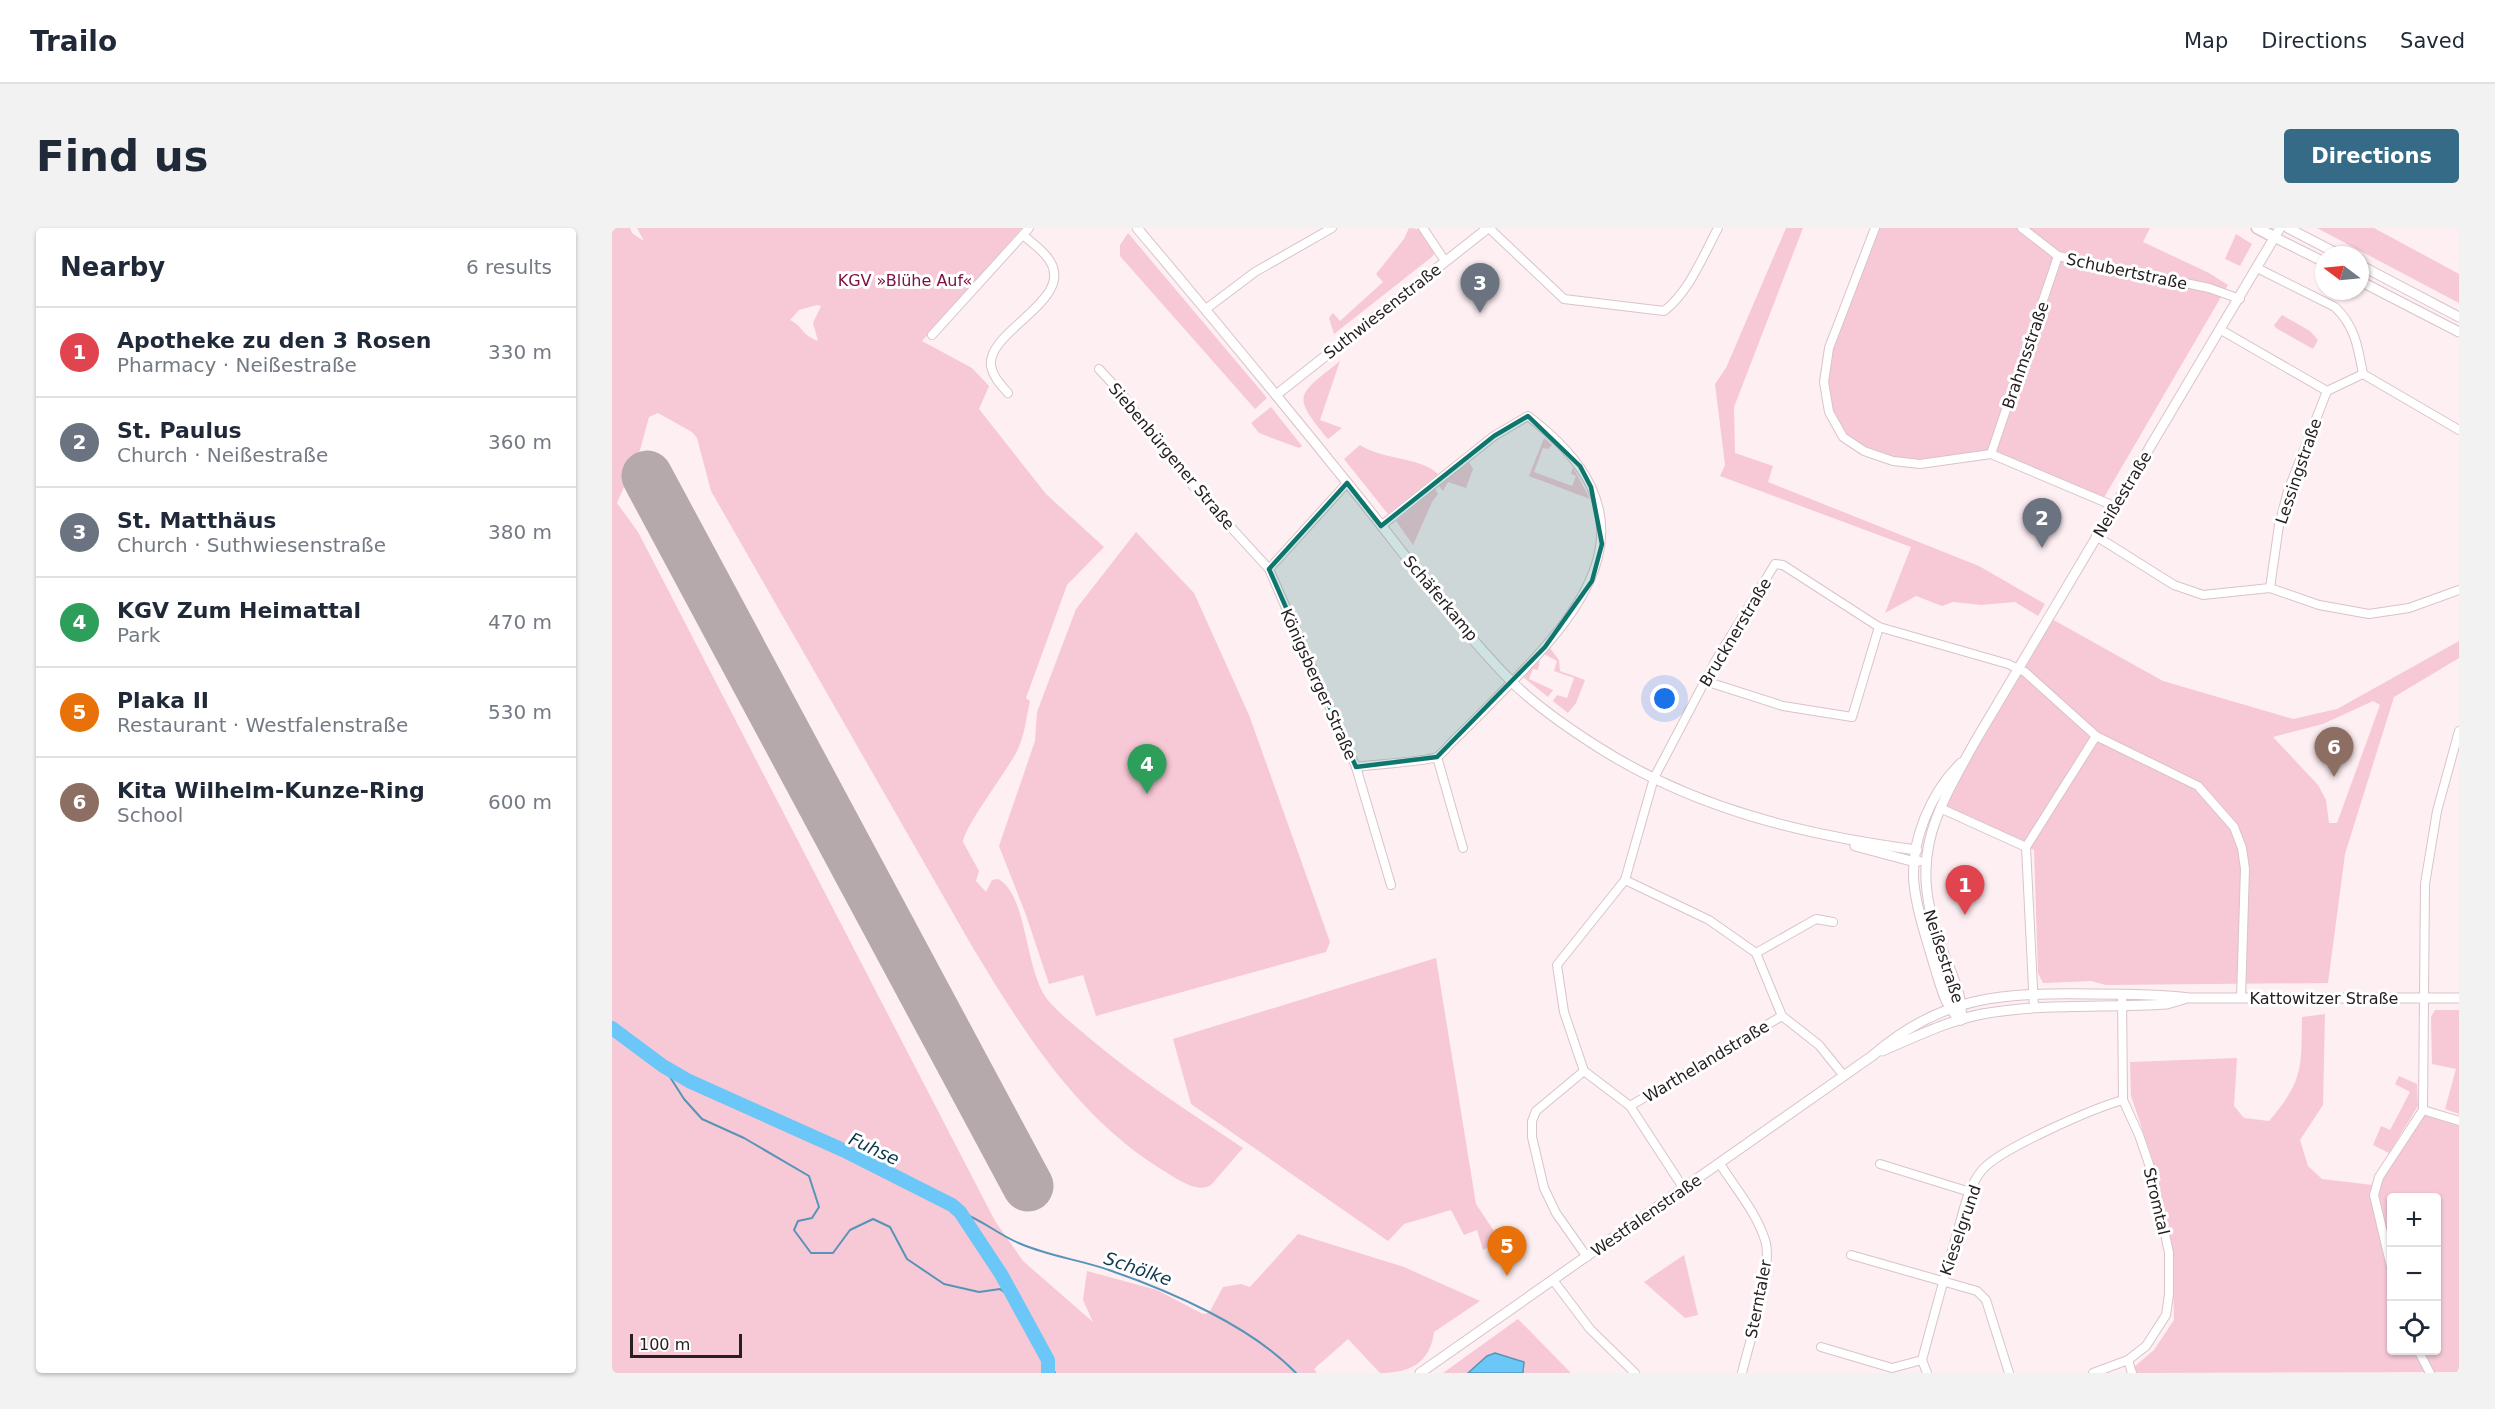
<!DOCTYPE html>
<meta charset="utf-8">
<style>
:root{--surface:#fff;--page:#f2f2f3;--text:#1f2937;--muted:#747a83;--line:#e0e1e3;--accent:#356b87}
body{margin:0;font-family:"DejaVu Sans",sans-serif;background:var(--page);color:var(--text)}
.controls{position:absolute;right:18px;bottom:18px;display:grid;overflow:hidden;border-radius:6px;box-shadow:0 2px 4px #0004}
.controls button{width:54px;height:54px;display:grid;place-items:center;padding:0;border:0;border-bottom:2px solid var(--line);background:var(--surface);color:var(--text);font:30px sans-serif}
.compass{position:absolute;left:1703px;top:18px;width:54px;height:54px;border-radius:50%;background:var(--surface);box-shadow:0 2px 4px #0004;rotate:286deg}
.scale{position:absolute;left:18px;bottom:15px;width:112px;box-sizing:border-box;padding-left:6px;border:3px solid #272022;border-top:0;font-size:16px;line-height:21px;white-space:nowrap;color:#272022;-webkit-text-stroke:4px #fff;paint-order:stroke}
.you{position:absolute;left:1053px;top:471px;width:21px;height:21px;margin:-15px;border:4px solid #fff;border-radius:50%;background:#1a73e8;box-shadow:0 0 0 9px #1a73e833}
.badge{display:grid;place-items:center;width:39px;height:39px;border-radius:50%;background:var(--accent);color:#fff;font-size:20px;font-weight:700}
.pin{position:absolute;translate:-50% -50px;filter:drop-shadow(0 2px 3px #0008)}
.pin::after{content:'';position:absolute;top:32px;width:21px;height:18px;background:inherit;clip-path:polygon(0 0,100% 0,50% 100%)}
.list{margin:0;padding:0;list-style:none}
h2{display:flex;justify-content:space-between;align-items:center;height:78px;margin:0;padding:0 24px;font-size:26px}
h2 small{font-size:20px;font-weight:400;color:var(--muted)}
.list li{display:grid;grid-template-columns:39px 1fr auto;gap:18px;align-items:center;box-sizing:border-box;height:90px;padding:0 24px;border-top:2px solid var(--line)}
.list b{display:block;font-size:22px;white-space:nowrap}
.list p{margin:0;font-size:20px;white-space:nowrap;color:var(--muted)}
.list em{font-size:20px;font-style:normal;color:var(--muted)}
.icon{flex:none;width:33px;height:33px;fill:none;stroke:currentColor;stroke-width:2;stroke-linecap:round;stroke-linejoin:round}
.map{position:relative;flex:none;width:1847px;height:1145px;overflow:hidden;border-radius:6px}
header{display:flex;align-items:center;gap:36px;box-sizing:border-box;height:84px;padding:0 30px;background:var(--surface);border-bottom:2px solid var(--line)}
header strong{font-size:28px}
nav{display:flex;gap:33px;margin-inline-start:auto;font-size:21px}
.intro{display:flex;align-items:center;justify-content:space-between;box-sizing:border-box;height:144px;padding:0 36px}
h1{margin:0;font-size:42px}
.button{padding:15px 27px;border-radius:6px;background:var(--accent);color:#fff;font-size:21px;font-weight:700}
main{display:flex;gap:36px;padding:0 36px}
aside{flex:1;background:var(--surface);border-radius:6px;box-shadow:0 2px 4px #0004}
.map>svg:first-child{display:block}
.green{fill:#f7c8d5;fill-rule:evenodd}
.water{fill:#6ac7f7;stroke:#5695b7;stroke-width:1.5}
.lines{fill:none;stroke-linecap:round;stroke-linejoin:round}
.stream{stroke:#5695b7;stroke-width:2}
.river{stroke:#6ac7f7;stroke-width:14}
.runway{stroke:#b6a9ac;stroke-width:51}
.minor-casing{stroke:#d8c4c9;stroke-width:10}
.tertiary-casing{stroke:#d8c4c9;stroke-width:11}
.secondary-casing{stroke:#d8c4c9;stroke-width:13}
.minor{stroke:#fff;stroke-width:8}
.tertiary{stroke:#fff;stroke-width:9}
.secondary{stroke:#fff;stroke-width:10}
.marked{fill:#0f766e;fill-opacity:0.2;stroke:#0f766e;stroke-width:4.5;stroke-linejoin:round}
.labels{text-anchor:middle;stroke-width:6;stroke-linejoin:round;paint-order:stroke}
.street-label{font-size:16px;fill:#272022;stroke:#fff}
.park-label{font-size:16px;fill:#7a1140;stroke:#fff}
.water-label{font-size:18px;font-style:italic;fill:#0e384c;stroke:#fff}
</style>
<header>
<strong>Trailo</strong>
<nav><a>Map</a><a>Directions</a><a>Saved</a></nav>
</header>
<div class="intro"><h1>Find us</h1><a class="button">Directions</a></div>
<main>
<aside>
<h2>Nearby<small>6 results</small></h2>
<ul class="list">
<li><span class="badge" style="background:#e0444e">1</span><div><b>Apotheke zu den 3 Rosen</b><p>Pharmacy · Neißestraße</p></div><em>330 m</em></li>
<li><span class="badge" style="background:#6b7280">2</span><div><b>St. Paulus</b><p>Church · Neißestraße</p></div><em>360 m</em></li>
<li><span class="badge" style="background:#6b7280">3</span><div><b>St. Matthäus</b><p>Church · Suthwiesenstraße</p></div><em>380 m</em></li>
<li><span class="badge" style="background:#2e9e5b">4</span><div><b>KGV Zum Heimattal</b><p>Park</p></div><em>470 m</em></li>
<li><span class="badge" style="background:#e8710a">5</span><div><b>Plaka II</b><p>Restaurant · Westfalenstraße</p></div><em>530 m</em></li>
<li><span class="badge" style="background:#8d6e63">6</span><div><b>Kita Wilhelm-Kunze-Ring</b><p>School</p></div><em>600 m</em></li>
</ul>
</aside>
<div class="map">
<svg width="1847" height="1145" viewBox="0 0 1847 1145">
<rect width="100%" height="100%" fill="#feeff3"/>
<!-- green -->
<g class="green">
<path d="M0,0h18l2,5 12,8 -7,-13h385l-100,113 50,27 17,18 -10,23 67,85 58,53 -37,38 -41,113 4,3c-4,17 -5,34 -13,50 -10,20 -53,76 -54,91l16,29 -3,10 10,11 6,-12 6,-1c30,16 26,89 49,120 13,16 31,29 47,43 47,39 98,72 149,106l-32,37c-14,8 -30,-4 -42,-11 -89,-52 -144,-140 -196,-226l-262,-457 -14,-53 -5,-6 -34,-19 -9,4 -9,33 -23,53 21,29 357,689 28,40 70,61 -10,-22 4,-29 70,19 46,24 6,-1 14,-26 18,-3 9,3 48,-53 106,33 76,34 -46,31c-4,31 -24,41 -54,41l-32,-34 -34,30 3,4h-705zM205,77l4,1 -8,17 5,18c-17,-6 -15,-15 -28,-21l9,-10z"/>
<path d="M797,0l9,1 16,24 -1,3 -99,78 -5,-16 4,-5 7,8 43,-39 -7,-8 28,-35z"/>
<path d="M1174,0h17l-69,179 1,46 38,13 -5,16 211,84 66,38 -7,12 -23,-14 -34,3 -28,-3 -11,4 -26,-10 -31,17 26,-66 -191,-71 5,-11 -10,-81 11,-16z"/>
<path d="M1263,0h275l-7,14 66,31 19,12 -126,216 -110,-47 -72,10 -57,-12 -20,-15 -12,-21 -7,-34 5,-34z"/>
<path d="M1705,0h57l85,46v29z"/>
<path d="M516,5l139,165 -12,11 -135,-153v-11z"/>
<path d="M1624,6l16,10 -12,22 -15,-7z"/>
<path d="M1670,87l28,16 8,9 -5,9 -37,-21 -2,-3z"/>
<path d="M728,133l-20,59 22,8 -14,11c-37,-45 -31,-43 12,-78z"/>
<path d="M659,179l31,39 -3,2 -40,-15 -8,-10z"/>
<path d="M932,210l8,7 -4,4 -5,-1 -9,24 38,14 4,-10 -5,-2 2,-7 17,32 -61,-23z"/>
<path d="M748,217c22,15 61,12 78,29l-50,40 -44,-55z"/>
<path d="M857,234l4,7 -7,19 -18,-6 -5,9 -4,-5z"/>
<path d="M823,261l3,5 -6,8 -19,43 -17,-24z"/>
<path d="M524,304l58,61 55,122 81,227 -4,10 -230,64 -13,-41 -34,9 -23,-69 -27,-69 36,-105 2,-29 39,-103z"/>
<path d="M1438,390l113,63 130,38 44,-10 122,-68v17l-65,39 -49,157 -17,129 -222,2 -15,-4 -48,2 -5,-10 -4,-123 -94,-42zM1761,473l7,4 -43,118h-8l-3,-23 -8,-15 -45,-48 50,-13z"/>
<path d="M938,420l9,12 1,11 25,9 -9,23 -8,10 -15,-12 4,-6 10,3 7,-20 -20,-7 3,-10 -13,-7z"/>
<path d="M928,432l-2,10 -5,-1 -4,10 24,11 -5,7 -25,-20z"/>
<path d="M824,730l40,246 24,36 -17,10 -6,-20 -13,5 -13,-25 -47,14 -16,17 -197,-137 -18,-65z"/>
<path d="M1823,782h24v104l-14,-5 11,-40 -24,-5 -1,-47z"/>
<path d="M1713,786l-2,91 -23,35 8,26 14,13 59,7c6,-21 30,-50 43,-71l35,11v246l-323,1 -2,-6 20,-17 20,-30 -2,-75 -20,-87 -21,-62 -1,-34 107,-4 -3,48 10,12 25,3c35,-41 32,-53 33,-104zM1780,970h44v152h-44z"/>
<path d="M1787,848l18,8 1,22 -29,47 -16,-8 8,-19 9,4 20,-38 -15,-8z"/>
<path d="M1072,1027l14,60 -13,3 -41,-36z"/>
<path d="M906,1091l53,54h-48l2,-5 -38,-12 -19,17h-25z"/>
</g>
<!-- water -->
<path class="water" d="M883,1125l29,9 -1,11h-55l19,-17z"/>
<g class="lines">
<!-- stream -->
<g class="stream">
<path d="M51,838l21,33 18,20 42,19 65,38 10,31 -7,11 -14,3 -4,9 17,23h22l17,-23 23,-11 17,8 17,32 37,25 35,8 21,-3 17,13"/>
<path d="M348,984c23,8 40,24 61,32 28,12 59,16 88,26 61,21 142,56 187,103"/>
<path d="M436,1132l7,13"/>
</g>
<!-- river -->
<path class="river" d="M0,800l51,38 26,15 154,69 109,55 8,7 41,62 47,86v13"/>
<!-- runway -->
<path class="runway" d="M35,248l381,710"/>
<defs>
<g id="minor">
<path d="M811,0l22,33"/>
<path d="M877,0l75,71 100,12c25,-19 39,-55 54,-83"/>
<path d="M1263,0l-46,120 -5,34 5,30 14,25 21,14 29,10 27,3 71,-10 123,52"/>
<path d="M1410,0l36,28 151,32 31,11"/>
<path d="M1645,40l78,39c20,19 23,40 28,67"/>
<path d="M594,81l49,-37 77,-44"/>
<path d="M1609,102l106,61 36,-17 96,56"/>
<path d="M320,107l97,-107"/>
<path d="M487,141l23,25 62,82 85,93"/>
<path d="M396,165c-7,-8 -15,-16 -17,-27 -5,-36 90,-68 56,-109 -6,-8 -16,-15 -24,-22"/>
<path d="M1379,226l67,-198"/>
<path d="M735,255l-78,86 87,198c14,-2 72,-6 81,-10 6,-4 12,-12 16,-16 18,-17 35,-35 52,-52 92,-91 150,-177 23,-273l-34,20 -113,90"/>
<path d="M1484,308l78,49 29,10 67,-7 49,17 50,9 40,-6 50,-18"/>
<path d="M1658,360l9,-63 9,-34 39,-100"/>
<path d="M1093,453l78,25 69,11 27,-90"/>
<path d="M825,529l26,91"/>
<path d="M744,539l35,118"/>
<path d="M1328,580l86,39"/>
<path d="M1013,652l84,40 47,33 26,63 37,29 25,31"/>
<path d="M1144,725l60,-34 17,3"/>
<path d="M1422,780l-8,-161 70,-111"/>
<path d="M972,843l-48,40 -4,10v16l12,51 12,25 31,44"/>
<path d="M1018,878l152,-90"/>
<path d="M1811,882l36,11"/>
<path d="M1108,936c16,25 36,48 45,76 9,27 -16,103 -23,133"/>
<path d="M1268,936l90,28"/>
<path d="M1072,961l-54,-83 -46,-35 -20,-59 -7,-47 68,-85 29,-102 62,-118 59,-96 8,1 96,62 129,37 17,8 71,64 102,50 36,41 8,21 3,21 -4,129"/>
<path d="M1239,1027l126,36 9,9 23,73"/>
<path d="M1780,1043l-18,-76 5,-18 44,-67 2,-226 12,-73 22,-80"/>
<path d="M941,1052l37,49 45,44"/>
<path d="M1209,1119l71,21 30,-8"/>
<path d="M1806,1122l12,23"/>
<path d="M1516,1132l4,13"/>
<path d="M1315,1145l-5,-13c11,-41 22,-82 34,-123 7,-23 11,-50 27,-68 19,-21 111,-61 140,-69"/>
<path d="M1481,1145l35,-13 18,-14 20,-31 3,-21v-41l-17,-80 -13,-38 -16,-35 -1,-106"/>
</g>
<g id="tertiary">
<path d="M525,0c76,90 151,181 225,273 48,60 95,125 149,180 25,25 57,47 87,66 97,62 206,88 319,103"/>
<path d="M1676,0l52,27"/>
<path d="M1662,9l50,25"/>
<path d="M1748,37l99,52"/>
<path d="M1748,53l99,51"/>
<path d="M664,167l212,-167"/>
<path d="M1243,618l60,16 4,-1"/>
<path d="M1349,792c3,-25 -12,-51 -20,-74 -33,-88 -8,-129 35,-206l304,-512"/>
<path d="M1349,792c-16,-12 -20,-34 -26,-52 -8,-28 -18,-56 -21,-84 -4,-43 17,-92 47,-121"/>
<path d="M1270,823c33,-14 65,-30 100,-37 61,-11 123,-6 185,-10l17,-5"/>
<path d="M808,1145l452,-317c71,-62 132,-63 221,-62 32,0 64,0 96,4h270"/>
</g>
<path id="secondary" d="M1645,0l17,9"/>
</defs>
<!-- minor casing -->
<use href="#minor" class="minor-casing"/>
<!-- tertiary casing -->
<use href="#tertiary" class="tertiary-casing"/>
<!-- secondary casing -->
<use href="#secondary" class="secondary-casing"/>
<!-- minor -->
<use href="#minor" class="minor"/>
<!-- tertiary -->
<use href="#tertiary" class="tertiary"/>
<!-- secondary -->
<use href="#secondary" class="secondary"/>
</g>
<!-- marked area -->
<path class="marked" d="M916,188l52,50 11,21 11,57 -10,37 -47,66 -108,110 -81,10 -87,-198 78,-86 34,43 113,-90z"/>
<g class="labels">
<!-- street labels -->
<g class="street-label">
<text transform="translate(1515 43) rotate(12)" y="6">Schubertstraße</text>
<text transform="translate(770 83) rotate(-38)" y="6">Suthwiesenstraße</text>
<text transform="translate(1413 127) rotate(-71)" y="6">Brahmsstraße</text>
<text transform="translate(560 228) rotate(50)" y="6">Siebenbürgener Straße</text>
<text transform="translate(1686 243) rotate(-71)" y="6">Lessingstraße</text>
<text transform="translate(1510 266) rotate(-59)" y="6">Neißestraße</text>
<text transform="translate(829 370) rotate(50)" y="6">Schäferkamp</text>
<text transform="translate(1123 404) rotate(-59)" y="6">Brucknerstraße</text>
<text transform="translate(707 456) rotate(66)" y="6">Königsberger Straße</text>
<text transform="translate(1332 728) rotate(72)" y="6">Neißestraße</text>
<text x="1712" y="776">Kattowitzer Straße</text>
<text transform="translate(1094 833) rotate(-31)" y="6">Warthelandstraße</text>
<text transform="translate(1545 973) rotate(77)" y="6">Stromtal</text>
<text transform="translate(1034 987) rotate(-35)" y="6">Westfalenstraße</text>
<text transform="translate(1348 1002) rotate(-71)" y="6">Kieselgrund</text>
<text transform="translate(1146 1071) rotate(-79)" y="6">Sterntaler</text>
</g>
<!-- park labels -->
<g class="park-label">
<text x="293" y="58">KGV »Blühe Auf«</text>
</g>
<!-- water labels -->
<g class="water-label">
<text transform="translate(262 921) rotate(25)" y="6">Fuhse</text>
<text transform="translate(526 1041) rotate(19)" y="6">Schölke</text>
</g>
</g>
</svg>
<div class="controls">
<button>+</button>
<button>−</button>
<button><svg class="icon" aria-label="locate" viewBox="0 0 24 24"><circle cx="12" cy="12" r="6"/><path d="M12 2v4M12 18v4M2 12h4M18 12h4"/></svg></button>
</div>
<svg class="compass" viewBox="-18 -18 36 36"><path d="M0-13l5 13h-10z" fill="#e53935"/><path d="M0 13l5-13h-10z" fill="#747a83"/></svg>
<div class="scale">100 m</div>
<div class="you"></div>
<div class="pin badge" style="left:1353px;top:687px;background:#e0444e">1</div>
<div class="pin badge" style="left:1430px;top:320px;background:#6b7280">2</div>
<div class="pin badge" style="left:868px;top:85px;background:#6b7280">3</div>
<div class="pin badge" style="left:535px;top:566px;background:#2e9e5b">4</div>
<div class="pin badge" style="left:895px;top:1048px;background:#e8710a">5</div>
<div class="pin badge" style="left:1722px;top:549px;background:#8d6e63">6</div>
</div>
</main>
